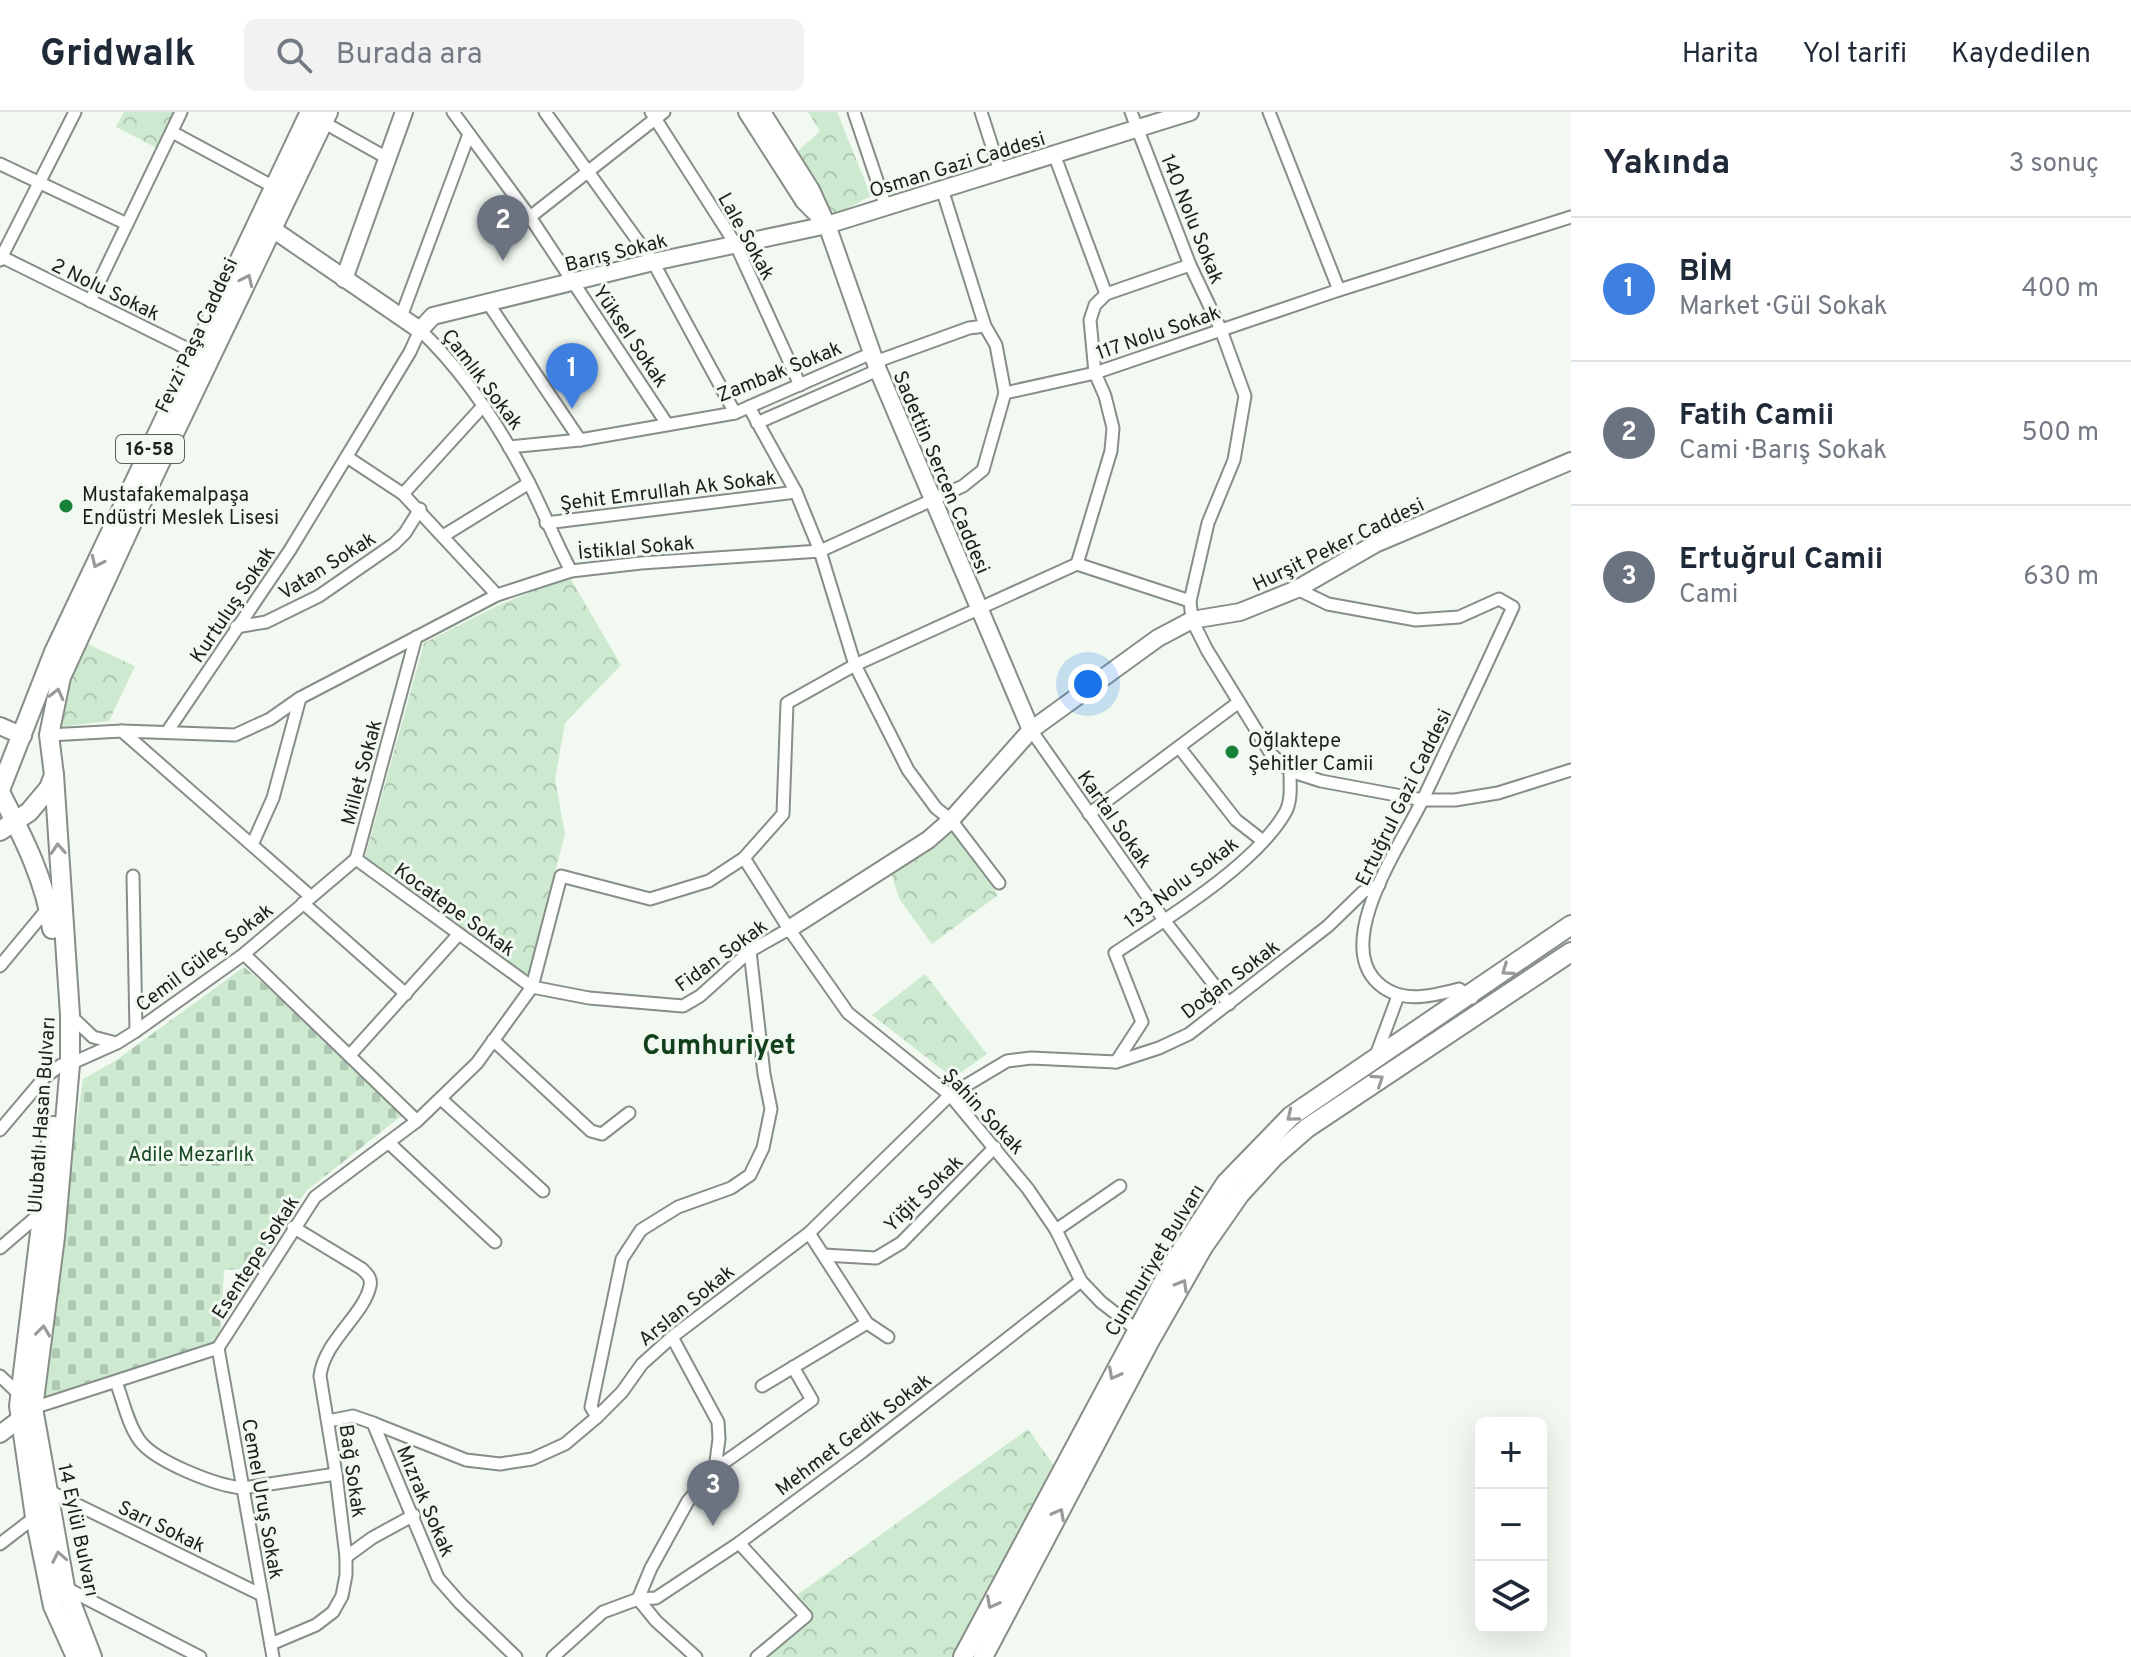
<!DOCTYPE html>
<html lang="tr">
<meta charset="utf-8">
<style>
:root{--surface:#fff;--page:#f2f2f3;--text:#1f2937;--muted:#747a83;--line:#e0e1e3;--accent:#7c3aed}
body{margin:0;font-family:Overpass,sans-serif;background:var(--page);color:var(--text)}
.controls{position:absolute;right:24px;bottom:24px;display:grid;overflow:hidden;border-radius:12px;box-shadow:0 8px 32px #0002}
.controls button{width:72px;height:72px;display:grid;place-items:center;padding:0;border:0;border-bottom:2px solid var(--line);background:var(--surface);color:var(--text);font:40px sans-serif}
.you{position:absolute;left:1088px;top:572px;width:28px;height:28px;margin:-20px;border:6px solid #fff;border-radius:50%;background:#1a73e8;box-shadow:0 0 0 12px #1a73e833}
.badge{display:grid;place-items:center;width:52px;height:52px;border-radius:50%;background:var(--accent);color:#fff;font-size:26px;font-weight:700}
.pin{position:absolute;translate:-50% -66px;filter:drop-shadow(0 2px 4px #0008)}
.pin::after{content:'';position:absolute;top:42px;width:28px;height:24px;background:inherit;clip-path:polygon(0 0,100% 0,50% 100%)}
.list{margin:0;padding:0;list-style:none}
h2{display:flex;justify-content:space-between;align-items:center;height:104px;margin:0;padding:0 32px;font-size:34px}
h2 small{font-size:26px;font-weight:400;color:var(--muted)}
.list li{display:grid;grid-template-columns:52px 1fr auto;gap:24px;align-items:center;box-sizing:border-box;height:144px;padding:0 32px;border-top:2px solid var(--line)}
.list b{display:block;font-size:30px;white-space:nowrap}
.list p{margin:0;font-size:26px;white-space:nowrap;color:var(--muted)}
.list em{font-size:26px;font-style:normal;color:var(--muted)}
.icon{flex:none;width:44px;height:44px;fill:none;stroke:currentColor;stroke-width:2;stroke-linecap:round;stroke-linejoin:round}
.map{position:relative;flex:none;width:1571px;height:1545px;overflow:hidden}
header{display:flex;align-items:center;gap:48px;box-sizing:border-box;height:112px;padding:0 40px;background:var(--surface);border-bottom:2px solid var(--line)}
header strong{font-size:38px}
nav{display:flex;gap:44px;margin-inline-start:auto;font-size:28px}
.search{width:560px;height:72px;background:var(--page);display:flex;align-items:center;gap:20px;box-sizing:border-box;padding:0 28px;border-radius:12px;color:var(--muted);font-size:30px}
main{display:flex}
aside{flex:1;background:var(--surface)}
.map>svg:first-child{display:block}
.cemetery{fill:url(#cemetery-stones)}
.park{fill:url(#park-crowns)}
.lines{fill:none;stroke-linecap:round;stroke-linejoin:round}
.street-casing{stroke:#868e87;stroke-width:15}
.secondary-casing{stroke:#868e87;stroke-width:20}
.primary-casing{stroke:#868e87;stroke-width:22}
.street{stroke:#fff;stroke-width:11}
.secondary{stroke:#fff;stroke-width:16}
.primary{stroke:#fff;stroke-width:18}
.oneway{stroke:#999a99}
.poi-dot{fill:#198137;stroke:#f1f9f1;stroke-width:3}
.labels{text-anchor:middle;stroke-width:6;stroke-linejoin:round;paint-order:stroke}
.shield{fill:#f1f9f1;stroke:#5c605c;stroke-width:2}
.shield-label{font-size:18px;font-weight:bold;fill:#1c1f1c}
.street-label{font-size:20px;fill:#1c1f1c;stroke:#f1f9f1}
.poi-label{font-size:20px;fill:#1c1f1c;stroke:#f1f9f1;text-anchor:start}
.park-label{font-size:20px;fill:#184923;stroke:#f1f9f1}
.district-label{font-size:28px;font-weight:bold;fill:#12401c;stroke:#f1f9f1}
</style>
<header>
<strong>Gridwalk</strong>
<div class="search"><svg class="icon" aria-label="search" viewBox="0 0 24 24"><circle cx="10" cy="10" r="6"/><path d="M15 15l6 6"/></svg>Burada ara</div>
<nav><a>Harita</a><a>Yol tarifi</a><a>Kaydedilen</a></nav>
</header>
<main>
<div class="map">
<svg width="1571" height="1545" viewBox="0 0 1571 1545">
<defs>
<pattern id="cemetery-stones" width="16" height="16" patternUnits="userSpaceOnUse" patternTransform="scale(2)"><rect width="16" height="16" fill="#cdead0"/><path d="M2 7V4a2 2 0 0 1 4 0v3zM10 15v-3a2 2 0 0 1 4 0v3z" fill="#afc8b2"/></pattern>
<pattern id="park-crowns" width="20" height="18" patternUnits="userSpaceOnUse" patternTransform="scale(2)"><rect width="20" height="18" fill="#cdead0"/><path d="M2 6a3 3 0 1 1 6 0M12 15a3 3 0 1 1 6 0" fill="none" stroke="#afc8b2"/></pattern>
</defs>
<rect width="100%" height="100%" fill="#f1f9f1"/>
<!-- cemetery -->
<path class="cemetery" d="M244,855l110,94 50,53 -98,77 -48,77 -34,2 -3,57 -6,17 -178,60 46,-325 32,-18z"/>
<!-- park -->
<g class="park">
<path d="M124,0h53l-18,37 -43,-22z"/>
<path d="M808,0h29l34,84 -37,19 -36,-64 22,-20z"/>
<path d="M569,464l52,89 -56,58 -10,56 10,55 -37,142 -163,-119 59,-214 73,-37z"/>
<path d="M85,531l50,23 -26,55 -49,6 3,-35z"/>
<path d="M950,718l48,65 -66,49 -32,-44 -9,-26z"/>
<path d="M925,862l62,80 -34,24 -81,-63z"/>
<path d="M1028,1317l29,41 -102,187h-190l48,-43 -16,-19z"/>
</g>
<g class="lines">
<defs>
<g id="street">
<path d="M453,0l77,105 137,207"/>
<path d="M545,0l108,150 82,151"/>
<path d="M651,0l85,133 64,140"/>
<path d="M854,0l32,95"/>
<path d="M981,0l19,59"/>
<path d="M1131,0l59,153 31,65 24,66 -11,64 -26,63 -18,78 2,19 15,30 64,104 19,17 31,10 102,19h32l43,-7 73,-23"/>
<path d="M1269,0l70,178"/>
<path d="M323,10l64,36"/>
<path d="M172,20l102,55"/>
<path d="M1054,42l52,140 -11,11 -5,15 5,53 10,23 8,32 -2,23 -34,113"/>
<path d="M0,52l127,60"/>
<path d="M942,77l43,137 11,19 9,48"/>
<path d="M530,105l134,-105"/>
<path d="M0,144l196,97"/>
<path d="M0,148l75,-148"/>
<path d="M1106,182l84,-29"/>
<path d="M90,189l91,-189"/>
<path d="M488,191l92,137"/>
<path d="M401,205l68,-183"/>
<path d="M875,250l94,-34 16,-2"/>
<path d="M749,295l47,85 24,59 143,-65 20,-16 22,-77 90,-20 244,-83 232,-73"/>
<path d="M757,311l121,-53"/>
<path d="M509,335l71,-7 155,-27 137,-60"/>
<path d="M347,345l56,37 94,101"/>
<path d="M403,382l80,-88"/>
<path d="M546,411l250,-31"/>
<path d="M443,424l86,-53"/>
<path d="M1297,477l31,15 88,16 43,-3 40,-18 14,8c-29,63 -58,125 -88,188 -20,44 -89,139 -51,184 23,26 55,18 85,10l13,9"/>
<path d="M236,515l30,-5 53,-26 75,-52 11,-11 15,-24"/>
<path d="M1031,618l133,190 65,84"/>
<path d="M122,619l188,165"/>
<path d="M167,620l123,-182 120,-198 10,-22c44,42 80,97 108,151 15,29 27,60 43,90"/>
<path d="M49,623l73,-4 113,4 35,-16 30,-21 197,-103 74,-24 70,-8 179,-12 35,114 53,105 28,38 15,12 48,63"/>
<path d="M1179,635l57,73 27,21"/>
<path d="M1089,702l150,-112"/>
<path d="M252,733l21,-47 27,-100"/>
<path d="M744,746l45,71 59,84 102,82 78,94 28,41 25,51 20,21 36,28"/>
<path d="M356,747l176,128 57,11 94,8 17,-10 50,-45 39,-22"/>
<path d="M133,764l3,155"/>
<path d="M303,791l103,91"/>
<path d="M244,842l173,167"/>
<path d="M0,854l48,-58"/>
<path d="M71,904l22,21 23,6"/>
<path d="M493,928l98,91 11,3 27,-21"/>
<path d="M350,943l108,-120"/>
<path d="M1375,946l23,-62"/>
<path d="M1116,950l26,-40 -27,-69c51,-34 139,-87 170,-140 7,-12 5,-28 5,-42"/>
<path d="M441,987l102,92"/>
<path d="M0,1018l44,-52 17,-13 9,-1 47,-21 19,-12 108,-77 112,-95 60,-222"/>
<path d="M389,1031l106,99"/>
<path d="M1056,1118l64,-44"/>
<path d="M809,1121l58,90 21,14"/>
<path d="M0,1136l42,-36"/>
<path d="M824,1143l52,3 25,-15 94,-96"/>
<path d="M218,1236l55,309"/>
<path d="M0,1264l19,18"/>
<path d="M116,1270c7,18 12,43 24,59 16,21 77,45 103,47l93,-14"/>
<path d="M762,1274l105,-63"/>
<path d="M33,1296l185,-60 97,-151 102,-76 60,-58 55,-76 29,-111 89,23 59,-18 35,-23 39,-44 4,-111 68,-38 222,-101 113,37"/>
<path d="M597,1305l-6,-10 31,-148 19,-29 37,-23 53,-19 19,-13 13,-27 8,-39 -7,-35 -14,-123"/>
<path d="M328,1309l25,-5 20,7 65,155 22,25 56,54"/>
<path d="M373,1311l93,37 34,4 32,-5 33,-15 32,-27 25,-25 20,-28 30,-27 137,-104 141,-138 57,-34 24,-3 85,4 43,-14 30,-14 139,-108 35,-34 16,-7"/>
<path d="M715,1357l97,-69 -19,-33"/>
<path d="M47,1378l215,105"/>
<path d="M739,1431l67,73 -49,41"/>
<path d="M0,1432l35,-27"/>
<path d="M346,1445l26,-19 42,-23"/>
<path d="M66,1476l134,69"/>
<path d="M638,1487l13,-31 37,-67 27,-32 4,-30 -1,-17 -46,-85"/>
<path d="M638,1487l18,22 40,36"/>
<path d="M271,1532l45,-19 17,-13 9,-16 4,-21v-18l-10,-83 -16,-98c4,-35 44,-61 50,-90 2,-8 -3,-12 -8,-17l-69,-42"/>
<path d="M553,1545l50,-45 35,-13 18,-1 83,-55 123,-91 219,-171"/>
</g>
<g id="secondary">
<path d="M747,0l57,89 14,14"/>
<path d="M762,0l49,78 16,35 51,145 153,360"/>
<path d="M271,116l149,102 13,-14 220,-54 174,-37 363,-113"/>
<path d="M344,167l60,-167"/>
<path d="M0,614l23,10"/>
<path d="M789,817l139,-89 23,-20 80,-90 127,-92 34,-18 48,-8 57,-23 78,-45 196,-83"/>
<path d="M0,1322l29,-22"/>
</g>
<g id="primary">
<path d="M54,663l16,240v49l-15,173 -22,171 32,179 27,70"/>
<path d="M0,678l54,-138 256,-540"/>
<path d="M0,680c22,43 46,89 52,137"/>
<path d="M0,719l29,-19 20,-24 5,-13 -5,-40 12,-58 94,-204 173,-361"/>
<path d="M53,1014l-34,280 16,111 18,89 23,51"/>
<path d="M963,1545l211,-395 52,-79 65,-67 280,-191"/>
<path d="M983,1545l166,-315 54,-95 37,-53 34,-37 33,-29 264,-176"/>
</g>
</defs>
<!-- street casing -->
<use href="#street" class="street-casing"/>
<!-- secondary casing -->
<use href="#secondary" class="secondary-casing"/>
<!-- primary casing -->
<use href="#primary" class="primary-casing"/>
<!-- street -->
<use href="#street" class="street"/>
<!-- secondary -->
<use href="#secondary" class="secondary"/>
<!-- primary -->
<use href="#primary" class="primary"/>
</g>
<!-- one-way arrows -->
<defs><path id="oneway-chevron" d="M-2-3.5L2.5 0L-2 3.5" fill="none" stroke-width="1.6" stroke-linecap="round" stroke-linejoin="round" transform="scale(2)"/></defs>
<g class="oneway">
<use href="#oneway-chevron" transform="translate(247 168) rotate(-65)"/>
<use href="#oneway-chevron" transform="translate(97 450) rotate(115)"/>
<use href="#oneway-chevron" transform="translate(57 582) rotate(-76)"/>
<use href="#oneway-chevron" transform="translate(58 737) rotate(-93)"/>
<use href="#oneway-chevron" transform="translate(1507 858) rotate(145)"/>
<use href="#oneway-chevron" transform="translate(1378 968) rotate(-34)"/>
<use href="#oneway-chevron" transform="translate(1292 1004) rotate(141)"/>
<use href="#oneway-chevron" transform="translate(1182 1173) rotate(-60)"/>
<use href="#oneway-chevron" transform="translate(43 1219) rotate(-83)"/>
<use href="#oneway-chevron" transform="translate(1114 1262) rotate(118)"/>
<use href="#oneway-chevron" transform="translate(1059 1402) rotate(-62)"/>
<use href="#oneway-chevron" transform="translate(59 1445) rotate(-101)"/>
<use href="#oneway-chevron" transform="translate(992 1491) rotate(118)"/>
</g>
<!-- markers -->
<g class="poi-dot">
<circle cx="66" cy="394" r="8"/>
<circle cx="1232" cy="640" r="8"/>
</g>
<g class="labels">
<!-- shield labels -->
<rect class="shield" x="116" y="323" width="68" height="28" rx="6"/>
<g class="shield-label">
<text x="150" y="343">16-58</text>
</g>
<!-- street labels -->
<g class="street-label">
<text transform="translate(957 52) rotate(-17)" y="7">Osman Gazi Caddesi</text>
<text transform="translate(1193 107) rotate(68)" y="7">140 Nolu Sokak</text>
<text transform="translate(747 124) rotate(61)" y="7">Lale Sokak</text>
<text transform="translate(616 140) rotate(-14)" y="7">Barış Sokak</text>
<text transform="translate(106 177) rotate(26)" y="7">2 Nolu Sokak</text>
<text transform="translate(1158 220) rotate(-19)" y="7">117 Nolu Sokak</text>
<text transform="translate(196 223) rotate(-65)" y="7">Fevzi Paşa Caddesi</text>
<text transform="translate(631 224) rotate(56)" y="7">Yüksel Sokak</text>
<text transform="translate(779 259) rotate(-22)" y="7">Zambak Sokak</text>
<text transform="translate(483 267) rotate(53)" y="7">Çamlık Sokak</text>
<text transform="translate(942 360) rotate(67)" y="7">Sadettin Sercen Caddesi</text>
<text transform="translate(668 378) rotate(-7)" y="7">Şehit Emrullah Ak Sokak</text>
<text transform="translate(1338 432) rotate(-26)" y="7">Hurşit Peker Caddesi</text>
<text transform="translate(636 435) rotate(-5)" y="7">İstiklal Sokak</text>
<text transform="translate(327 453) rotate(-32)" y="7">Vatan Sokak</text>
<text transform="translate(232 492) rotate(-56)" y="7">Kurtuluş Sokak</text>
<text transform="translate(361 660) rotate(-75)" y="7">Millet Sokak</text>
<text transform="translate(1403 685) rotate(-64)" y="7">Ertuğrul Gazi Caddesi</text>
<text transform="translate(1115 707) rotate(55)" y="7">Kartal Sokak</text>
<text transform="translate(1181 770) rotate(-37)" y="7">133 Nolu Sokak</text>
<text transform="translate(455 797) rotate(36)" y="7">Kocatepe Sokak</text>
<text transform="translate(721 843) rotate(-36)" y="7">Fidan Sokak</text>
<text transform="translate(204 845) rotate(-37)" y="7">Cemil Güleç Sokak</text>
<text transform="translate(1230 867) rotate(-37)" y="7">Doğan Sokak</text>
<text transform="translate(984 999) rotate(47)" y="7">Şahin Sokak</text>
<text transform="translate(41 1003) rotate(-86)" y="7">Ulubatlı Hasan Bulvarı</text>
<text transform="translate(923 1081) rotate(-44)" y="7">Yiğit Sokak</text>
<text transform="translate(255 1145) rotate(-57)" y="7">Esentepe Sokak</text>
<text transform="translate(1154 1148) rotate(-59)" y="7">Cumhuriyet Bulvarı</text>
<text transform="translate(686 1193) rotate(-39)" y="7">Arslan Sokak</text>
<text transform="translate(853 1322) rotate(-37)" y="7">Mehmet Gedik Sokak</text>
<text transform="translate(353 1359) rotate(82)" y="7">Bağ Sokak</text>
<text transform="translate(263 1387) rotate(80)" y="7">Cemel Uruş Sokak</text>
<text transform="translate(426 1389) rotate(67)" y="7">Mızrak Sokak</text>
<text transform="translate(162 1414) rotate(26)" y="7">Sarı Sokak</text>
<text transform="translate(79 1418) rotate(78)" y="7">14 Eylül Bulvarı</text>
</g>
<!-- poi labels -->
<g class="poi-label">
<text x="82" y="389">Mustafakemalpaşa<tspan x="82" dy="23">Endüstri Meslek Lisesi</tspan></text>
<text x="1248" y="635">Oğlaktepe<tspan x="1248" dy="23">Şehitler Camii</tspan></text>
</g>
<!-- park labels -->
<g class="park-label">
<text x="191" y="1049">Adile Mezarlık</text>
</g>
<!-- district labels -->
<g class="district-label">
<text x="719" y="942">Cumhuriyet</text>
</g>
</g>
</svg>
<div class="controls">
<button>+</button>
<button>−</button>
<button><svg class="icon" aria-label="layers" viewBox="0 0 24 24"><path d="M12 4l9 5-9 5-9-5zM3 14l9 5 9-5"/></svg></button>
</div>
<div class="you"></div>
<div class="pin badge" style="left:572px;top:297px;background:#3f7fe0">1</div>
<div class="pin badge" style="left:503px;top:149px;background:#6b7280">2</div>
<div class="pin badge" style="left:713px;top:1414px;background:#6b7280">3</div>
</div>
<aside>
<h2>Yakında<small>3 sonuç</small></h2>
<ul class="list">
<li><span class="badge" style="background:#3f7fe0">1</span><div><b>BİM</b><p>Market · Gül Sokak</p></div><em>400 m</em></li>
<li><span class="badge" style="background:#6b7280">2</span><div><b>Fatih Camii</b><p>Cami · Barış Sokak</p></div><em>500 m</em></li>
<li><span class="badge" style="background:#6b7280">3</span><div><b>Ertuğrul Camii</b><p>Cami</p></div><em>630 m</em></li>
</ul>
</aside>
</main>
